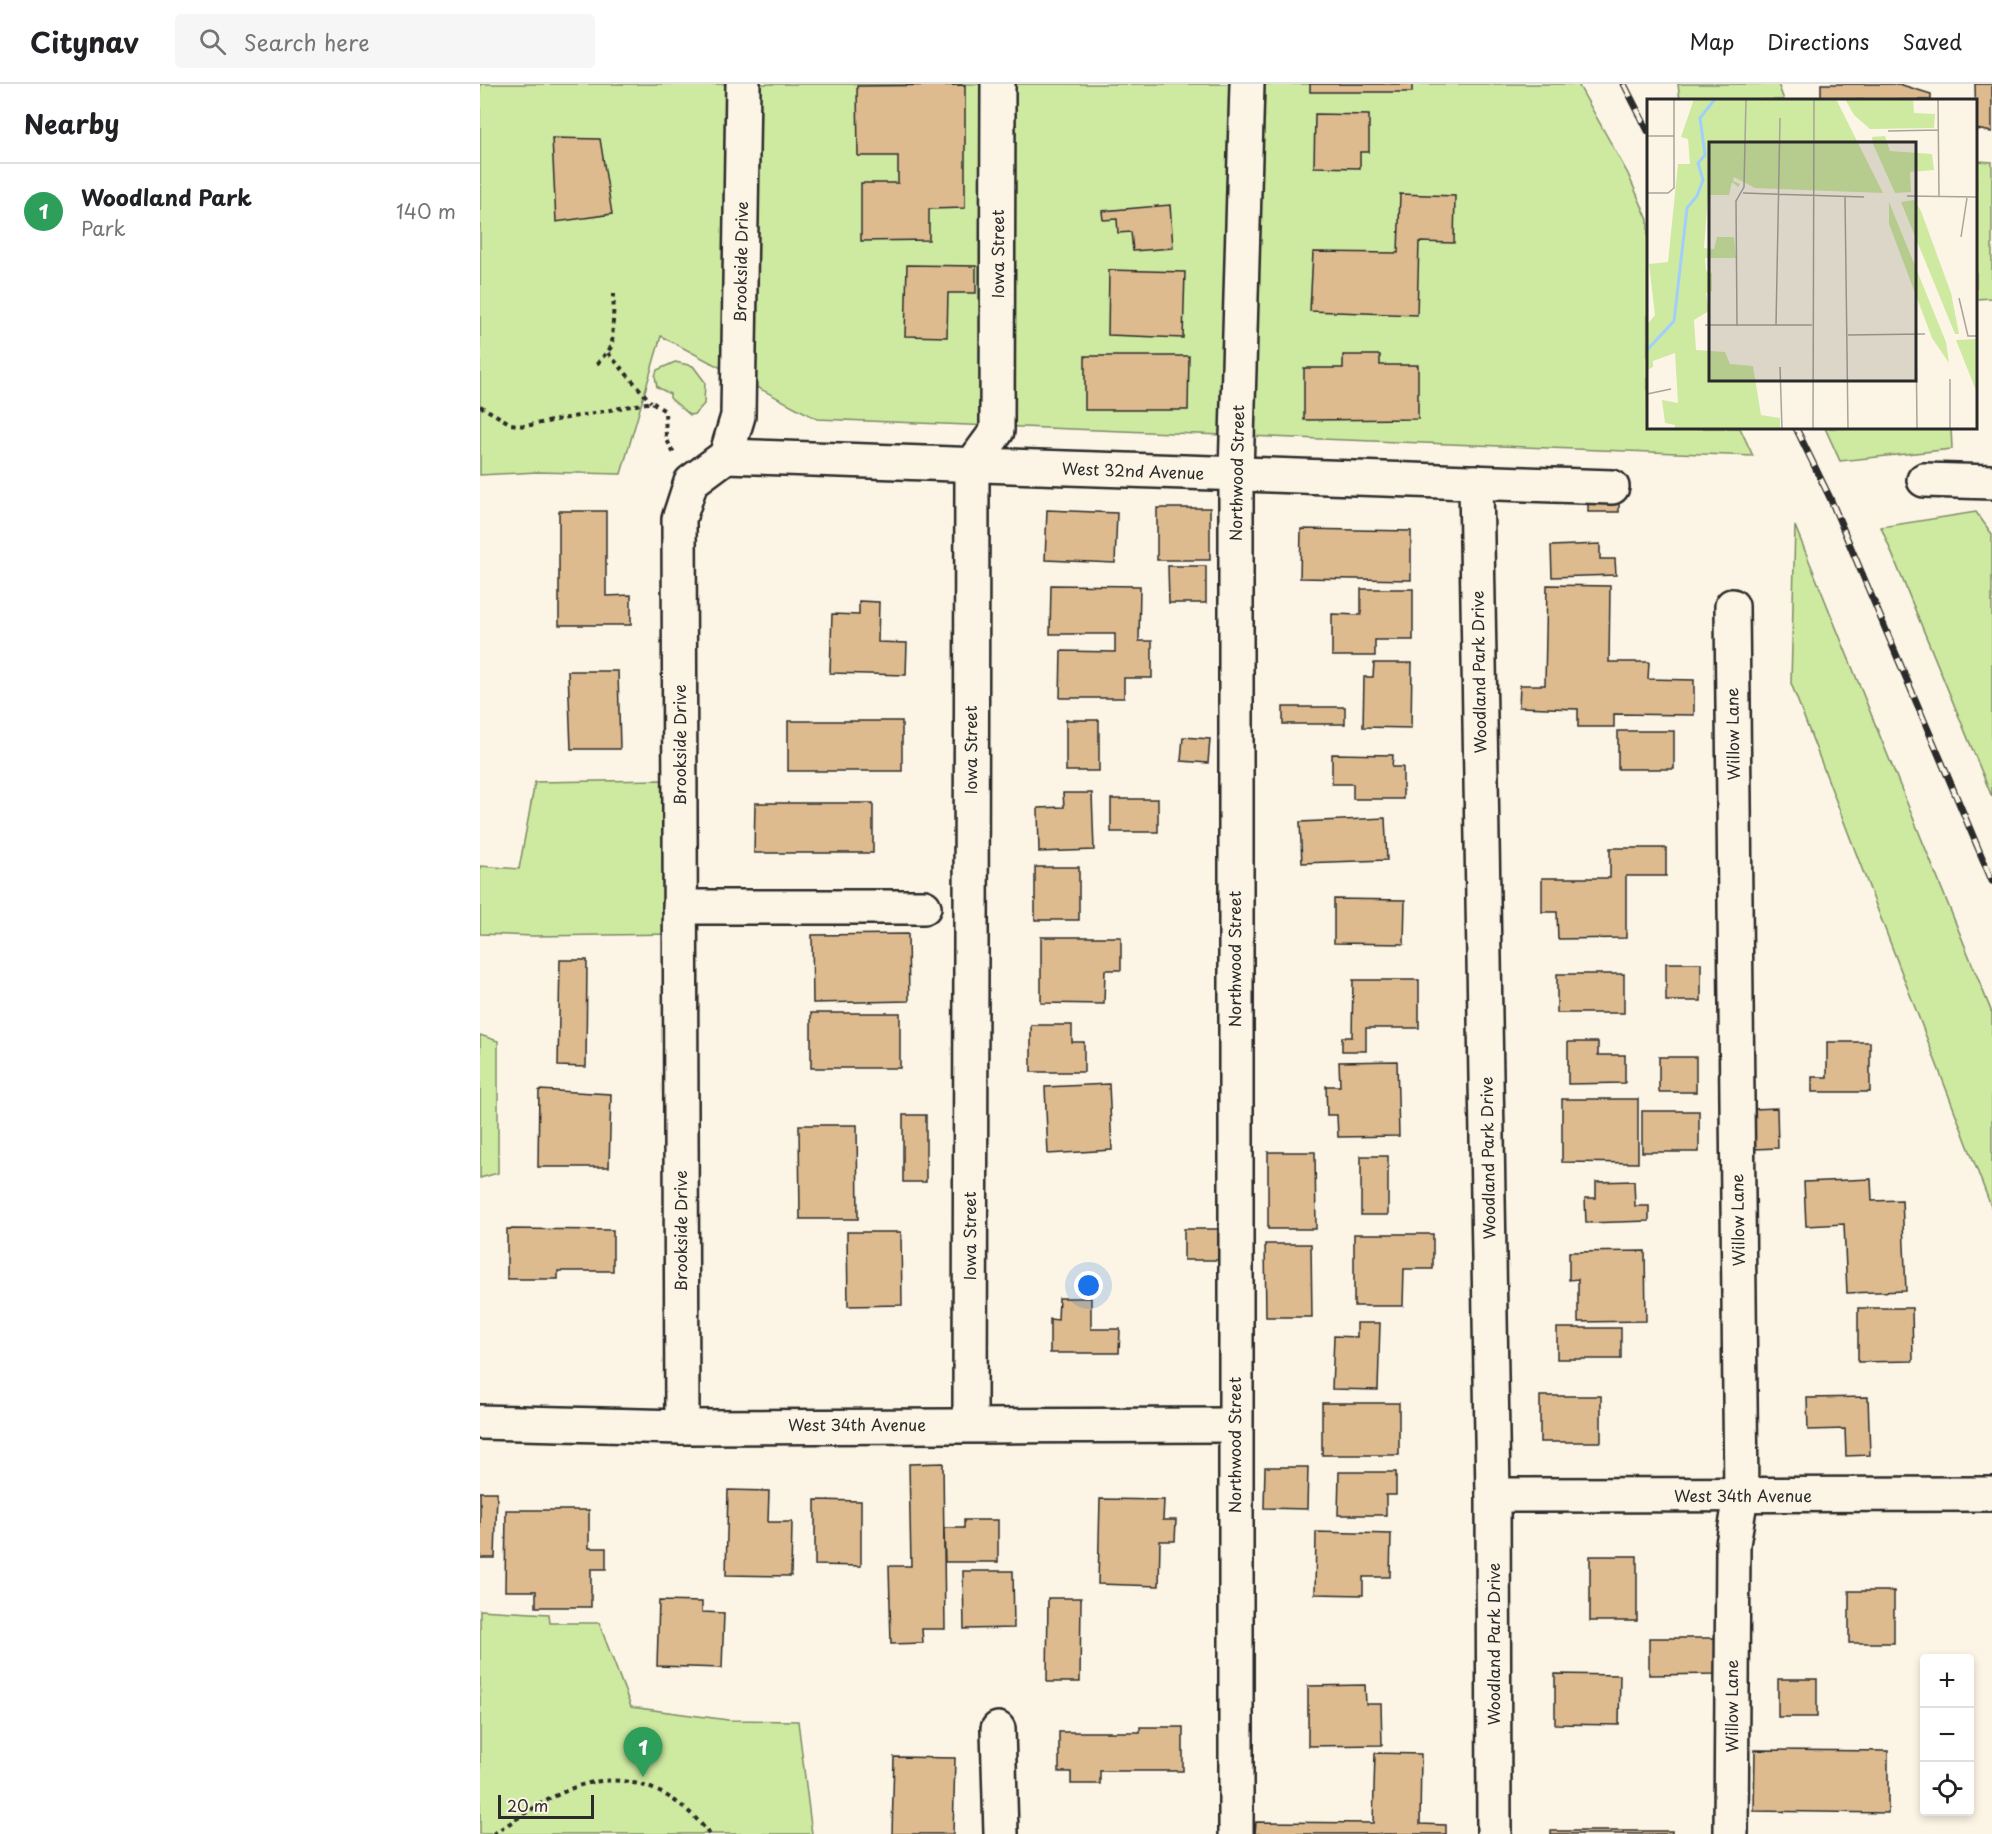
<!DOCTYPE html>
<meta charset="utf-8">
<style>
:root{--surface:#fff;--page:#f6f6f6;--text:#202124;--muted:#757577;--line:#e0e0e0;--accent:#2b2b2b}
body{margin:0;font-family:"Playpen Sans",sans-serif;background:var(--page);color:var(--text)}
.controls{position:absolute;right:18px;bottom:18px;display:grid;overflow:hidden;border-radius:6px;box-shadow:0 3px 9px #0003}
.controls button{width:54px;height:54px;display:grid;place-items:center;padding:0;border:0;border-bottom:2px solid var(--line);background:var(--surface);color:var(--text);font:30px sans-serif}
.scale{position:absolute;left:18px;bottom:15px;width:96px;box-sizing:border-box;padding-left:6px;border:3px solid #2b2b2b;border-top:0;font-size:16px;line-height:21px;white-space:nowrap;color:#2b2b2b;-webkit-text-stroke:4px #fcf5e5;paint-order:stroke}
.you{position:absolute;left:609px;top:1202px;width:21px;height:21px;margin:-15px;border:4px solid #fff;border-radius:50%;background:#1a73e8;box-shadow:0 0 0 9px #1a73e833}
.badge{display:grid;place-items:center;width:39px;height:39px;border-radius:50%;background:var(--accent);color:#fff;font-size:20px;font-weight:700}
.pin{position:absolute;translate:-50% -50px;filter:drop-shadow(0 2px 3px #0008)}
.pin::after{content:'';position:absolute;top:32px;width:21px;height:18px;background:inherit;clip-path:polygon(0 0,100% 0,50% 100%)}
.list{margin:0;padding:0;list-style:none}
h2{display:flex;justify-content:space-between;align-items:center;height:78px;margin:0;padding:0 24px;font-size:26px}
h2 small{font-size:20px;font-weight:400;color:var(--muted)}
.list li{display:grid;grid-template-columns:39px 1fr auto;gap:18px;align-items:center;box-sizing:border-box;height:96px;padding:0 24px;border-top:2px solid var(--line)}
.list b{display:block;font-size:22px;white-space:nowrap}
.list p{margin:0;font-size:20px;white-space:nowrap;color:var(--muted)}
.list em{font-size:20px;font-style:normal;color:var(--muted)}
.icon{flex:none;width:33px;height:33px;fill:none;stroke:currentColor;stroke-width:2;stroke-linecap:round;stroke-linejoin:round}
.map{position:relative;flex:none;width:1512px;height:1750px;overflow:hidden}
header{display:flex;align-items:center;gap:36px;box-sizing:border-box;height:84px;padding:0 30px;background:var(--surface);border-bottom:2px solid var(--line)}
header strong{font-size:28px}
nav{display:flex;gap:33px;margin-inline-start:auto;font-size:21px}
.search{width:420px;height:54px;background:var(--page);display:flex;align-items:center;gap:15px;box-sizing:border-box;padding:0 21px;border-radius:6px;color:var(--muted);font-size:22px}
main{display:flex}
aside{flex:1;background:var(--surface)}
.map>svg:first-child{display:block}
.green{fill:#cee9a0;stroke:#7c8a66;stroke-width:1.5}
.building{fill:#ddbb8f;stroke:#2b2b2b;stroke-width:1.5}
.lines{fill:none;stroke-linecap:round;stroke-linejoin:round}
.minor-casing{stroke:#2b2b2b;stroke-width:38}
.path{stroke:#2b2b2b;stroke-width:4;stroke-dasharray:4.5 4.5;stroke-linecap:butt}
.minor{stroke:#fcf5e5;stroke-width:33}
.rail-casing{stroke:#2b2b2b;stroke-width:7}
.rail{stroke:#fcf5e5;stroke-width:4.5;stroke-dasharray:14;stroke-linecap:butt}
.labels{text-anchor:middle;stroke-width:6;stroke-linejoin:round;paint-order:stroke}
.street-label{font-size:16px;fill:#2b2b2b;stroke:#fcf5e5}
.inset-river{fill:none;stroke:#a1cffc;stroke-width:3}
.inset-road{fill:none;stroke:#a8a49b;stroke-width:1.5}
.view{fill:#2b2b2b;fill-opacity:0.15;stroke:#2b2b2b;stroke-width:3}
.inset-edge{fill:none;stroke:#2b2b2b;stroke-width:3}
</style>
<header>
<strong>Citynav</strong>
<div class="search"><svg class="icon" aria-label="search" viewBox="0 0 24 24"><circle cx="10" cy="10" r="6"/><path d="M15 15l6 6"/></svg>Search here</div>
<nav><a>Map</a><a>Directions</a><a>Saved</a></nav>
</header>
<main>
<aside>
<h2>Nearby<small></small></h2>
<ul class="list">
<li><span class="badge" style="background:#2e9e5b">1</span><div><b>Woodland Park</b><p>Park</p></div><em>140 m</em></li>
</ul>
</aside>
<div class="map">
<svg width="1512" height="1750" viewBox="0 0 1512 1750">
<rect width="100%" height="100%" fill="#fcf5e5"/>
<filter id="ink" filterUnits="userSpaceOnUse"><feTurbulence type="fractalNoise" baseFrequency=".0167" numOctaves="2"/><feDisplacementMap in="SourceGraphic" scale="12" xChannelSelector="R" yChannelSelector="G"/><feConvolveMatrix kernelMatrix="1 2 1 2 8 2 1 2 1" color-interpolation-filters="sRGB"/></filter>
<g filter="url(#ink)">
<!-- green -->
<g class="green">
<path d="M0,0h1098l50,90 20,46v208h92l13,28 -936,-37 -156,-83 -40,138 -84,-2 -57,3z"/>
<path d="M1198,0h100l6,16h-104z"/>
<path d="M1496,77l16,1v136l-16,1z"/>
<path d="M195,278l18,4 12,16 -1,22 -9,10 -5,1 -20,-17v-4l-13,-7 -2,-11 2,-6z"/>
<path d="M1345,344h126l1,21 -112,12z"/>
<path d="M1496,428l16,22v263l-111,-270z"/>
<path d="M1315,442l197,487v196l-201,-526z"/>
<path d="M182,696l12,154 -140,2 -54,-2v-68l39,3 16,-87z"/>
<path d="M0,951l18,6v132l-18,5z"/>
<path d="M0,1526l69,4 1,9h49l32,84 97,13 70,1 14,113h-332z"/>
</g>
<!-- building -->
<g class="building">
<rect x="830" y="0" width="102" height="8"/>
<path d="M1341,0h78l32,10v6h-110z"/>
<path d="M1495,0h17v48l-16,-3z"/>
<path d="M485,1v123l-36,1v31l-68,1v-58h37v-27h-40l-1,-70z"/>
<path d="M835,30l54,1v37h-9v16l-46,-1z"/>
<path d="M72,54l48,1 12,75 -56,8z"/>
<path d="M920,110l55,2 -1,47 -35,-1 -2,73 -107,-4 3,-59 85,1z"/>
<path d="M690,121l3,43 -40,3 -2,-19 -13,1 -1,-14 -14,1 -1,-9z"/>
<path d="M427,181l69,1v27h-28l-1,44 -42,-1z"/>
<path d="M629,186l76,2 -2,66 -75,-3z"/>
<path d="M863,271h37v10h38v54l-114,1v-52h39z"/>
<path d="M605,272h104l-1,54h-103z"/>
<rect x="1108" y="412" width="31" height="16"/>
<rect x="677" y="424" width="53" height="52"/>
<path d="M567,426l70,3 -2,50 -70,-3z"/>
<path d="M79,427h47v85l25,-1v30h-72z"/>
<path d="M821,445l110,2v49l-111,-2z"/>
<path d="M1120,460v15h15l1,16 -64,2 -1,-31z"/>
<path d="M688,482h38v37h-37z"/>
<path d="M571,501l89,1 -1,55h13v37h-28v20h-64l1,-47 54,1v-18h-65z"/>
<path d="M1067,501l63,1 -1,76h40l-1,17 46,1v35l-80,-1v13h-36v-18l-59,-2 1,-22h25z"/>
<path d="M881,505h52v51h-38v16h-43v-42l29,1z"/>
<path d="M379,517l20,1 -1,40 29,1 -1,32 -76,-2 2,-59 27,1z"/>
<path d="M894,579h38l-1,65 -48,-1 1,-50h9z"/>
<path d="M88,587h50l2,78h-49z"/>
<rect x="803" y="623" width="62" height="17"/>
<rect x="586" y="636" width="33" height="51"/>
<rect x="308" y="637" width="114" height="50"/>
<rect x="1138" y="647" width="56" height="38"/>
<path d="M703,653l27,2 -2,24 -27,-2z"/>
<path d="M852,670l61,1 -1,12h11v32h-50v-15h-21z"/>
<path d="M583,709h29l2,57 -55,2 -1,-44 26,-1z"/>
<rect x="631" y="715" width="47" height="33"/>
<path d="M275,719h118v50h-119z"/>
<path d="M905,734l2,42 -85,3 -2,-41z"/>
<path d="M1130,764h56v28h-40v62l-68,1 -1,-27h-15v-34h68z"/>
<rect x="555" y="783" width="44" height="53"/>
<path d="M854,815l71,1 -1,44 -70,-1z"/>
<path d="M428,850l1,67 -96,2 -1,-68z"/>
<path d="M561,853h80v33h-16l-1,34 -63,-1z"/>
<path d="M80,876h27l-1,107 -28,-1z"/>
<rect x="1186" y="879" width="35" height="38"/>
<rect x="1077" y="890" width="67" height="39"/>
<path d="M873,896h66v48h-53v23h-24v-14h10z"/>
<rect x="331" y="929" width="89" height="55"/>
<path d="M551,941h41v17h12v30h-53z"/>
<path d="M1088,958h30v13h27v28l-57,1z"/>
<path d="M1347,958h43v50h-58v-15h15z"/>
<rect x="1179" y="973" width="37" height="35"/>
<path d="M917,977l2,75 -61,1 -1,-22h-10l-1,-29h14l-1,-24z"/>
<path d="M629,1000l3,66 -64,4 -3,-67z"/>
<path d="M59,1006l72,4 -2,73h-71z"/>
<path d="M1082,1015h76v64l-76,-1z"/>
<path d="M1297,1024l1,40 -24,1 -1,-40z"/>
<rect x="1162" y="1027" width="57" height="41"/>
<rect x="423" y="1031" width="23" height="67"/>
<path d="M319,1041h58l1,94h-58z"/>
<path d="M788,1068h47l1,77h-48z"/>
<rect x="881" y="1072" width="27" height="59"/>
<path d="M1391,1095l1,22 30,-1 4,91 -59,2 -3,-69 -38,2 -2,-44z"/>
<path d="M1154,1097l1,25h14v15l-63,2 -1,-25h11v-16z"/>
<path d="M27,1145l106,1v41h-55v8h-51z"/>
<rect x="704" y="1145" width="37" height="31"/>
<path d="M367,1148h54l1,73 -54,1z"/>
<path d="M874,1150h79v35h-29l-1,37h-49z"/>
<path d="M785,1160h46l1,73h-46z"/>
<path d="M1165,1167l1,70 -68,1v-43l-9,1v-28z"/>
<path d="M579,1214h32v31h29l-1,24h-69v-34l8,1z"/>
<path d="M1378,1224h54l1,53 -55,1z"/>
<path d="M877,1239h23l-2,67 -46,-1 2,-53 23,1z"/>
<rect x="1077" y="1244" width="64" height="31"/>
<rect x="1060" y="1312" width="61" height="46"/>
<path d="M1388,1313l2,58 -24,1 -1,-27 -37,1 -1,-32z"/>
<rect x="842" y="1319" width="77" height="52"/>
<path d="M463,1379l2,166h-23l1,14 -32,1 -2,-78h22l-2,-102z"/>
<path d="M785,1383h43l-1,42 -43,-1z"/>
<path d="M859,1388h57v23h-10v20h-48z"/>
<path d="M248,1406l41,1 -1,31h24l-1,54 -65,-1z"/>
<path d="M0,1408h17l-2,66h-15z"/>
<path d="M620,1415l64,1 -1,20h13l-1,21h-15l-1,45 -61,-2z"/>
<path d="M335,1416l46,1v65l-46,-1z"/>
<path d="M26,1426h83v38h17v21h-15v38h-55v-16h-31z"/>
<path d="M484,1436h34v42h-53l-1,-34h20z"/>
<path d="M836,1448l75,2 -1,43h-27v18l-48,-1z"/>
<rect x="1110" y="1472" width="47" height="65"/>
<path d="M483,1487h50l1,57 -50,1z"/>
<rect x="1369" y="1507" width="45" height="52"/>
<path d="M568,1514h33l-1,84h-33z"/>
<path d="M179,1517l43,1v10l22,1 -2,55 -65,-2z"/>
<path d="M1169,1554h70v36l-70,1z"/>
<path d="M1075,1590l65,1 -1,50 -64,-1z"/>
<rect x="1298" y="1595" width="39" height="38"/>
<path d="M885,1601l1,19h15l1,41 -74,1v-60z"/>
<path d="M660,1643h43v44h-83v13h-29v-12h-12v-40h81z"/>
<path d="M1275,1666l133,1v62l-134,-2z"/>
<path d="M895,1669l46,1 -1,70 26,1v9h-191l1,-12 117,1z"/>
<path d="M414,1673l61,1 -2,76h-61z"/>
<rect x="1071" y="1747" width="121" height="3"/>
</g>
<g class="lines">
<defs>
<g id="minor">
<path d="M246,372l886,31"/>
<path d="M1444,396l68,2"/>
<path d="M996,398l17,1013 1,339"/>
<path d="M200,823h244"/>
<path d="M0,1338l202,5 553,-2"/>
<path d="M490,1340l2,-959 25,-34 1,-347"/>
<path d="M202,1343l-3,-908 12,-37 35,-26 12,-40 5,-332"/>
<path d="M1013,1411l499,-1"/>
<path d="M518,1645l3,105"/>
<path d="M756,1750v-1360l11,-390"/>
<path d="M1251,1750l2,-290 8,-48 -9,-890"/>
</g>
</defs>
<!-- minor casing -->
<use href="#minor" class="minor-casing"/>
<!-- path -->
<g class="path">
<path d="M128,269l43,49"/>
<path d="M117,280l15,-18 2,-52"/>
<path d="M0,322l31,18 14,2 127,-24 13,9 1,27 9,18"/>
<path d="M13,1750c24,-15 49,-33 75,-44 53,-24 109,0 141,44"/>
</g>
<!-- minor -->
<use href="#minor" class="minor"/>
<defs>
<g id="rail">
<path d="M1144,0l24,47"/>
<path d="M1316,344l34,70 162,383"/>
</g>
</defs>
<!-- rail casing -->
<use href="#rail" class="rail-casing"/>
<!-- rail -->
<use href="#rail" class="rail"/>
</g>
</g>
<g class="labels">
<!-- street labels -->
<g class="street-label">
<text transform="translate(518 170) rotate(-90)" y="6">Iowa Street</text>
<text transform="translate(261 178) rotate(-89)" y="6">Brookside Drive</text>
<text transform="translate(653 387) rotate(2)" y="6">West 32nd Avenue</text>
<text transform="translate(757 389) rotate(-89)" y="6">Northwood Street</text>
<text transform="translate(999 588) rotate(-91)" y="6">Woodland Park Drive</text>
<text transform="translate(1253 650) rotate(-91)" y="6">Willow Lane</text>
<text transform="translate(200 661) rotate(-90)" y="6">Brookside Drive</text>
<text transform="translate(491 666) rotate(-90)" y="6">Iowa Street</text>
<text transform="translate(755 875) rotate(-90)" y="6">Northwood Street</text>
<text transform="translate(1008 1074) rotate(-91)" y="6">Woodland Park Drive</text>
<text transform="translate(1258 1136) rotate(-91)" y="6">Willow Lane</text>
<text transform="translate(201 1147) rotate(-90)" y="6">Brookside Drive</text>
<text transform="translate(490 1152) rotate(-90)" y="6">Iowa Street</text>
<text x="377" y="1347">West 34th Avenue</text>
<text transform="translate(755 1361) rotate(-90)" y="6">Northwood Street</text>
<text x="1263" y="1418">West 34th Avenue</text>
<text transform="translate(1014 1560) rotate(-90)" y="6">Woodland Park Drive</text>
<text transform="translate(1252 1622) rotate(-90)" y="6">Willow Lane</text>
</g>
</g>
<!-- overview -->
<g transform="translate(1167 15)">
<rect width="330" height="330" fill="#fcf5e5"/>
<path d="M47,0h142l47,94 -128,-5 -21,-11 -1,4 7,3 -2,3 -6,-5 -3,13h-21l-4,53 10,1 3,-12h17l2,21h-31l1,13 6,2v18l-6,2 3,18 -15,9 2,30 29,2 5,12 23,2 8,49 19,3v11h-105v-4l-10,-2 -3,-23 16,3 -3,-50 -22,8v6l-6,3v-45l8,-10 -6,-51 19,-2 10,-98h12l-2,-25 -7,-2zM198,0h68l1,14 21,1 -1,14 -64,1 -16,-14zM238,37l5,15 42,3 2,16 -24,2 1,20 -16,1 -22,-49 -1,-7zM267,101l7,11 30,82 8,41h-4l-54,-132zM242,103l57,140 3,21 -17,-25 -43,-114zM330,240v54l-21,-53z" fill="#cee9a0"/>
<path class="inset-river" d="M0,251l27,-29 13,-113 10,-12 6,-16 -5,-17 7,-8 -5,-37 15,-19"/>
<path class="inset-road" d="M291,0l1,98M241,32l50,-1M0,37h27M0,94h21l6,-5v-89M96,94l121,4M198,97l3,233M260,97l70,1M314,138l6,-39M312,199l9,38h9M58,226h107M129,226l4,-207M90,227l-1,-125 8,-14 2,-88M201,236l77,-1M269,236l1,94M133,268l2,62M303,280v50M0,295l24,-5M166,330l1,-330"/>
<path class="view" d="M62,43h207v239h-207z"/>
<rect width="330" height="330" class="inset-edge"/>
</g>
</svg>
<div class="controls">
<button>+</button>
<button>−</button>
<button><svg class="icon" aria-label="locate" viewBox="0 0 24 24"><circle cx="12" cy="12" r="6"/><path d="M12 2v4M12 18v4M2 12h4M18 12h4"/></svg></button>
</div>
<div class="scale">20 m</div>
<div class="you"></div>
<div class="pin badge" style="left:163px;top:1693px;background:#2e9e5b">1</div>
</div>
</main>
